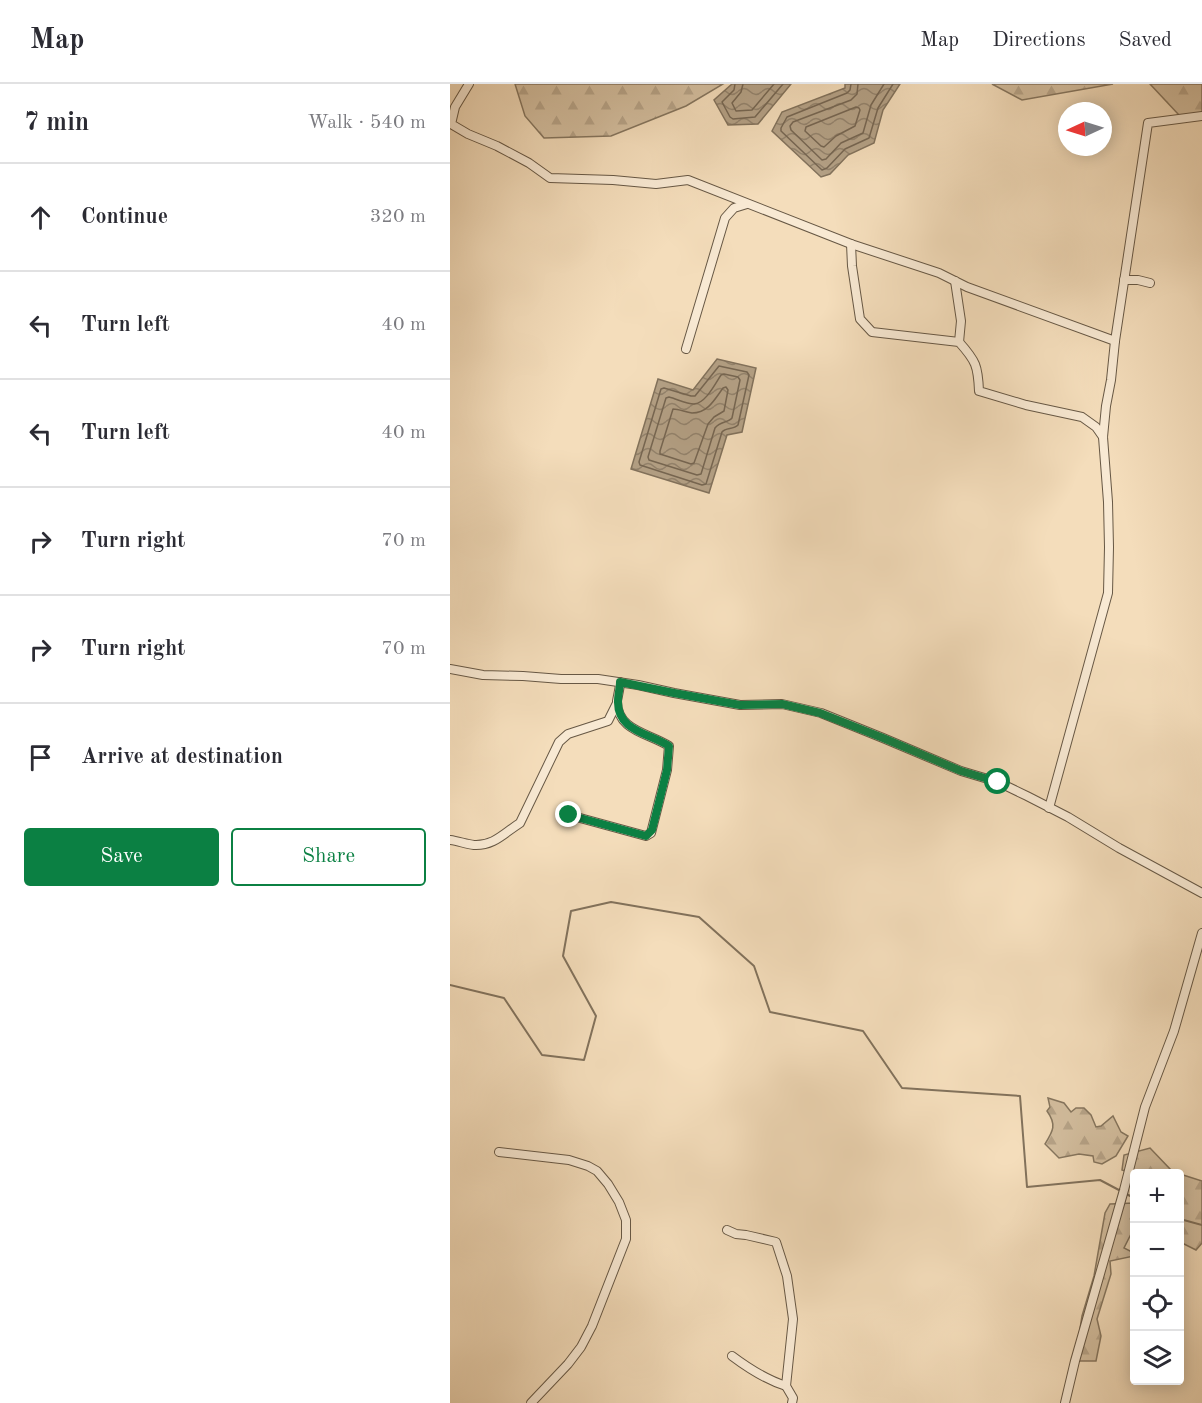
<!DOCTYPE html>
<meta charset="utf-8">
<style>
:root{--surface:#fff;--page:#f2f2f3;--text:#2b2b33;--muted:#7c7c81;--line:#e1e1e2;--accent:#0b8043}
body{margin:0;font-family:"Old Standard TT",serif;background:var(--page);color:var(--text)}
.controls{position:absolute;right:18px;bottom:18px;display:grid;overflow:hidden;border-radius:6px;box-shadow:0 3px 15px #0003}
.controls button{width:54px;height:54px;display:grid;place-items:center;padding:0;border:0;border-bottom:2px solid var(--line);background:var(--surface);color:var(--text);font:30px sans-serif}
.compass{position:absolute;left:608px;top:18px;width:54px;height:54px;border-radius:50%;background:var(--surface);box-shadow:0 3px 15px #0003;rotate:266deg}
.stop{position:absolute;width:18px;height:18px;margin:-14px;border:4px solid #0b8043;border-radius:50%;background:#fff}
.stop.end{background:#0b8043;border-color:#fff;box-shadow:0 2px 6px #0008}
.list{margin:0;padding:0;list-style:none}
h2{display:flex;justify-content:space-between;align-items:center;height:78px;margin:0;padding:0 24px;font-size:26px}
h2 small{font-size:20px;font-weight:400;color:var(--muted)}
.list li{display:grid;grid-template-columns:39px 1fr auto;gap:18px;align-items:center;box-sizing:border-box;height:108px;padding:0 24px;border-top:2px solid var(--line)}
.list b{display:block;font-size:22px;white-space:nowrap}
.list em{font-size:20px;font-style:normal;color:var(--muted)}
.actions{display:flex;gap:12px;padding:18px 24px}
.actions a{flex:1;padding:14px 0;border:2px solid var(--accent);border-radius:6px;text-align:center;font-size:21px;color:var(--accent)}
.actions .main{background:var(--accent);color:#fff}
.icon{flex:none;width:33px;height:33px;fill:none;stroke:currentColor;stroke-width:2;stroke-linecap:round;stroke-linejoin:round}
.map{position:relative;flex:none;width:752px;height:1319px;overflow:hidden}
header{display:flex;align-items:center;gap:36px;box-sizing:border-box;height:84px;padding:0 30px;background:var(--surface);border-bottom:2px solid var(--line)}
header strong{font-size:28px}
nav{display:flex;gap:33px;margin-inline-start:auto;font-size:21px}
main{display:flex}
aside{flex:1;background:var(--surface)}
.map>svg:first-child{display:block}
.forest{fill:url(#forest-firs);stroke:#86765f;stroke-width:1.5}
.water{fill:url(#water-waves);stroke:#82725c;stroke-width:1.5}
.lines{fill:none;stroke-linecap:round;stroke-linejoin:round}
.shore{stroke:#766652;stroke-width:1.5}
.stream{stroke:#82725c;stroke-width:2}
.street-casing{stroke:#675845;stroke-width:10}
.street{stroke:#f8e9d3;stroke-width:8}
.route{stroke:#0b8043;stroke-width:8}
</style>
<header>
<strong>Map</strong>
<nav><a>Map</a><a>Directions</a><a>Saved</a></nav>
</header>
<main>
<aside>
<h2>7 min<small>Walk · 540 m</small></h2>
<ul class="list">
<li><svg class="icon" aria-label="ahead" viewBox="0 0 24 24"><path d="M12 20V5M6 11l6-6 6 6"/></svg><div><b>Continue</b></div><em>320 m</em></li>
<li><svg class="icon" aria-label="left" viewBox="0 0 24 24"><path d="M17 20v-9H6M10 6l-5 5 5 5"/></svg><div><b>Turn left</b></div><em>40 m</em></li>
<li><svg class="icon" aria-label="left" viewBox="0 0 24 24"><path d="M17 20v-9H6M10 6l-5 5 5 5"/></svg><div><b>Turn left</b></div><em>40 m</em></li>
<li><svg class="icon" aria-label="right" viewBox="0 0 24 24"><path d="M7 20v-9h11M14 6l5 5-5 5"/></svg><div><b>Turn right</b></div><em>70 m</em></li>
<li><svg class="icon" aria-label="right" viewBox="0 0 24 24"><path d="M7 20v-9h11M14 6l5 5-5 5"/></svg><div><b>Turn right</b></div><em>70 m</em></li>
<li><svg class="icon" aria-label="arrive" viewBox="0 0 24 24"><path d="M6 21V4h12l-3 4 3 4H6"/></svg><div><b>Arrive at destination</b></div></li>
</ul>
<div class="actions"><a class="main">Save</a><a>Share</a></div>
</aside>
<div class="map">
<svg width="752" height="1319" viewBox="0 0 752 1319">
<defs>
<pattern id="forest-firs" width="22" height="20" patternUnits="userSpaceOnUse" patternTransform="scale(1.5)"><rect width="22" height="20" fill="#d4bfa0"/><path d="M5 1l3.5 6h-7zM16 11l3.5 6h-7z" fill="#b7a489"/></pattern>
<pattern id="water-waves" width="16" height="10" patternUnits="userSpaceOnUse" patternTransform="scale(1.5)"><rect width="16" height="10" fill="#b4a186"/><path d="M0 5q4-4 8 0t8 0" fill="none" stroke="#93836d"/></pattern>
</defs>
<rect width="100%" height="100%" fill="#f4ddbb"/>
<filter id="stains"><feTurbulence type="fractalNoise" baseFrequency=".00333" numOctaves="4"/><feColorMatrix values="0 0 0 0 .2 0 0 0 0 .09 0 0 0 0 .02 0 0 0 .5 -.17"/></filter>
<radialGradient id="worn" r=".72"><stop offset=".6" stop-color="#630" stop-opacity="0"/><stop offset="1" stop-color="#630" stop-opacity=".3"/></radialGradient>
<!-- forest -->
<g class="forest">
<path d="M65,0h208l-37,22 -75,30 -67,2 -19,-22z"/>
<path d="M542,0h121l-91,16z"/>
<path d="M700,0h52v31h-23z"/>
<path d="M598,1014l16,5 7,9 5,-4h8l7,7 5,12 5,-1 12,-10 8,16 7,4 -12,20 -14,8 -8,-2 -1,-6 -14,-2 -20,4 -14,-14c8,-13 12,-19 2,-33l3,-4z"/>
<path d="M700,1064l22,23 7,2 -45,1 -12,-4 2,-15z"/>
<path d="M730,1090l22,7v62l-6,7 -16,-8z"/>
<path d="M684,1119v30l-3,1 -7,14 10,5v3l-24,5 1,13 -14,45 4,17 -5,25h-21l7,-45 12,-40 11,-63 5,-9z"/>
</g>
<!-- water -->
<g class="water">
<path d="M282,0h59l-33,40 -30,1 -14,-25z"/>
<path d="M395,0h55l-17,26 -9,33 -26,12 -18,19 -9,3 -49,-46 10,-19 63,-24z"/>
<path d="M267,275l39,9 -14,64 -15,3 -18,58 -78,-24 27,-90 35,11z"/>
</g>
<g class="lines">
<!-- shore -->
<g class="shore">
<path d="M285,0l-1,6 -12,12 8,15 3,2 22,-2 28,-33"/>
<path d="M293,0l-2,8 -9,11 4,8 16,-1 22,-26"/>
<path d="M401,0l-1,6 -3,3 -60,24 -6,11v3l41,39 5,-2 18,-19 24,-11 9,-30 15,-24"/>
<path d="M408,0l-1,10 -6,6 -58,22 -3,4 1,4 31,30 4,-1 15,-16 22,-10 8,-28 13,-21"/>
<path d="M406,23l3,1 1,2 -5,16 -19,10 -12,11 -3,-1 -16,-15 1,-4z"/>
<path d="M269,282l28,6 2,3 -11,50c-5,5 -12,2 -16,7l-16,52 -4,1 -62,-20 -1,-3 22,-73 3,-1 27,8h4z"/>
<path d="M274,290l14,3 2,3 -8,38c-4,5 -12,3 -17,10l-14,46 -4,1 -48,-15 -1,-3 18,-59 3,-1c8,2 17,7 25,7 12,-1 21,-20 27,-29z"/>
<path d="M276,303l2,3 -4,21 -10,6 -6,7 -14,39 -3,1 -31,-10v-3l13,-42c6,0 12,3 19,4 16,0 23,-14 31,-25z"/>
</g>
<!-- stream -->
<g class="stream">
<path d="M0,901l54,13 38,57 42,5 12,-44 -33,-60 8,-45 40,-9 88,15 55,49 16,46 93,19 39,57 118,8 7,91 73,-7 34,18"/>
<path d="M730,1135l22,6"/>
</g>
<defs>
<g id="street">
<path d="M19,0l-14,23 -4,17 17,10 29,12 32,17 21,15 63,2 43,4 32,-4 163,64 88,29 28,14 148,54"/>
<path d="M401,160l1,22 8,53 12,13 87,10c17,19 19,24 20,49l47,14 56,12 14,10 7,10"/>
<path d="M674,196h14l12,3"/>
<path d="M505,197l6,40 -2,21"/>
<path d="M236,265l39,-131 9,-10 13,-4"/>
<path d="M0,585l33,6 40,1 38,3h37l40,6 36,8 66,12 42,-1 39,9 62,25 78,33 37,11 29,14 41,21 51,31 83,45"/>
<path d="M599,724l59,-215 1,-46 -1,-45 -5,-65 3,-31 5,-26 4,-39 33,-218 54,-7"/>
<path d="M119,731l77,21 5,-3 16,-63 2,-24c-20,-13 -52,-15 -52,-45 1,-6 3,-13 3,-19"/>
<path d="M0,756c8,1 16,4 24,5 20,1 30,-12 46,-22l39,-81 9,-8 40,-13 9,-18"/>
<path d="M49,1068l70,8 19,6 9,5 11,13 11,18 7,18v19l-34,87 -11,21 -13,17 -37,39"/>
<path d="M277,1146l9,4 10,1 30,7 11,34 6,43 -7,67 7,12 -1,5"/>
<path d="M282,1272c16,12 35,24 54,30"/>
<path d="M615,1319l10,-42 49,-171 21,-83 29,-76 28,-98"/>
</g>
</defs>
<!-- street casing -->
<use href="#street" class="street-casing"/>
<!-- street -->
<use href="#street" class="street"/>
</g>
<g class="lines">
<!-- route -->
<path class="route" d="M119,731l77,21 6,-6 15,-60 2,-24c-20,-13 -52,-15 -51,-45 0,-6 2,-13 2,-19l54,11 66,12 42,-1 38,9 63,25 78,33 37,11"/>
</g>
<rect width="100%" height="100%" filter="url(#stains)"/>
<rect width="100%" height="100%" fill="url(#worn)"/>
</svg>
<div class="controls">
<button>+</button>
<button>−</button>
<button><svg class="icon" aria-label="locate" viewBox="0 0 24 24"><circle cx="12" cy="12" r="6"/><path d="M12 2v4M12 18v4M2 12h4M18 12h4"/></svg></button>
<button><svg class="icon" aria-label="layers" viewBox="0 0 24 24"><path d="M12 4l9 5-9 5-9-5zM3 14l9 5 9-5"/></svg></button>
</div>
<svg class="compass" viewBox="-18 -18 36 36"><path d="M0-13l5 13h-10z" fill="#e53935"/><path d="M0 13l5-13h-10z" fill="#7c7c81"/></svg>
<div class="stop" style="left:548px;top:698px"></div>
<div class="stop end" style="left:119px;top:731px"></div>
</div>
</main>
